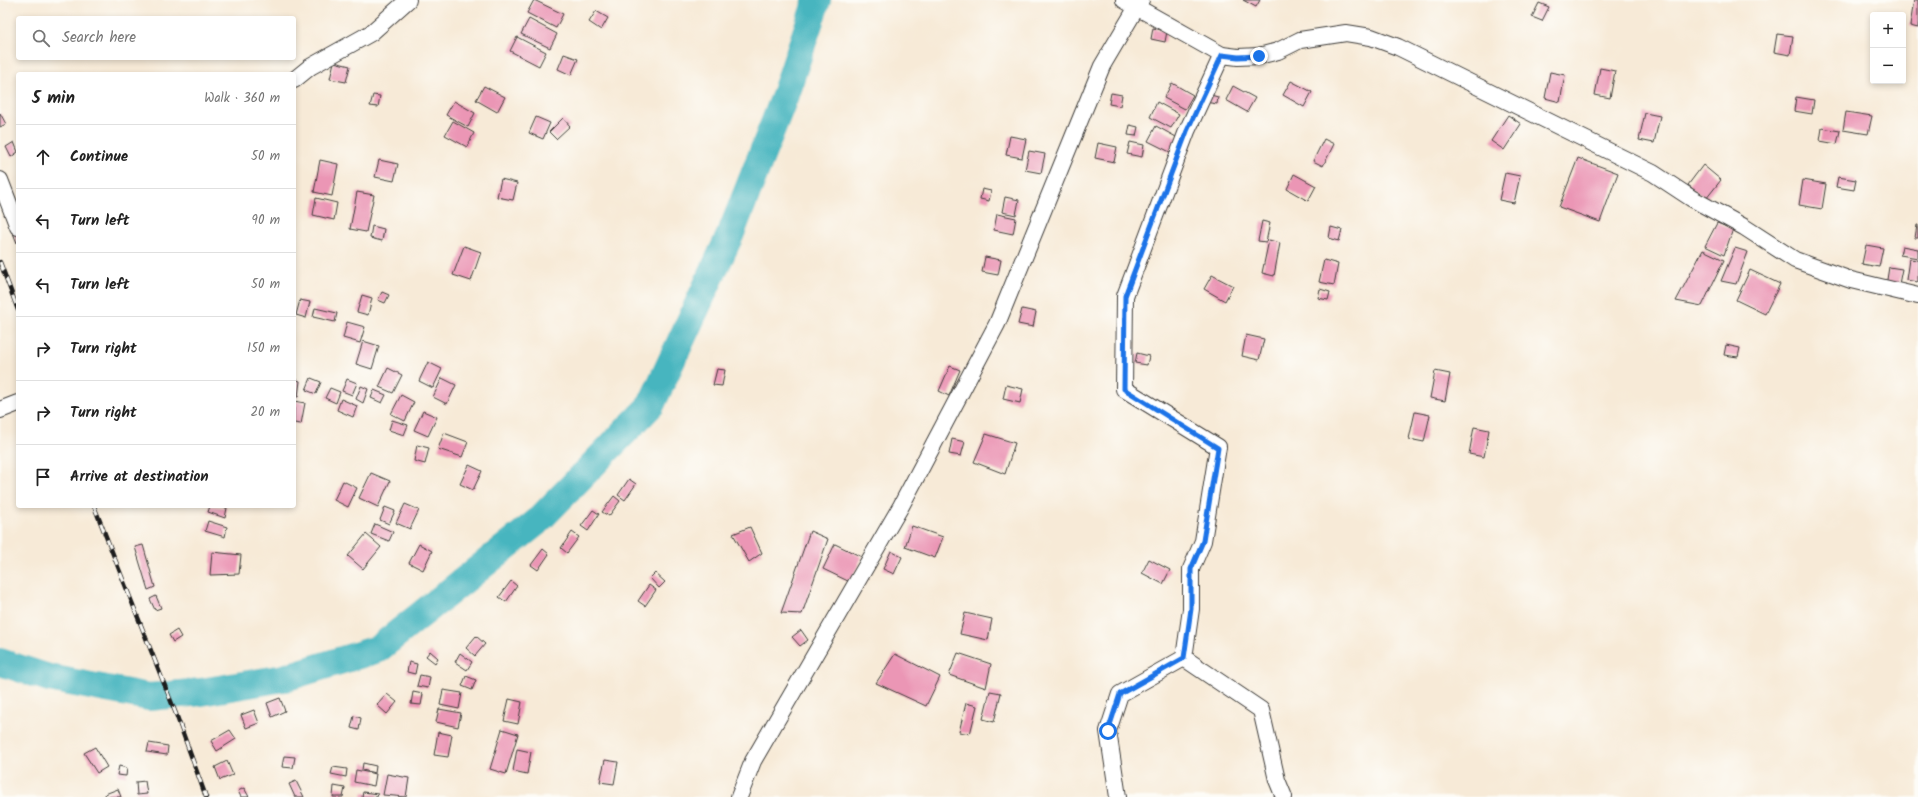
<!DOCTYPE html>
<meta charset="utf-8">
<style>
:root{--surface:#fff;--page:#f6f6f6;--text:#222;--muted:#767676;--line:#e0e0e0}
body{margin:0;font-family:Kalam,sans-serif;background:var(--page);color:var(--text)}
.controls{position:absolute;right:12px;top:12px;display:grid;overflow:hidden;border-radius:4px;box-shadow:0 2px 6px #0003}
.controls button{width:36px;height:36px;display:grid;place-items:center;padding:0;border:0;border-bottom:1px solid var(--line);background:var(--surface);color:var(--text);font:20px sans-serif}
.stop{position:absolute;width:12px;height:12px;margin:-9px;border:3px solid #1a73e8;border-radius:50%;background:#fff}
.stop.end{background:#1a73e8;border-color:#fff;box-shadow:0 1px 4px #0008}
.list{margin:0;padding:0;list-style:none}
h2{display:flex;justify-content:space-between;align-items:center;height:52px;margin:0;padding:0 16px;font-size:17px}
h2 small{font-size:13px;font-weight:400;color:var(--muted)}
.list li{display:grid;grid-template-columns:26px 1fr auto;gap:12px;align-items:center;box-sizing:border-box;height:64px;padding:0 16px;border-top:1px solid var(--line)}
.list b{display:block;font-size:15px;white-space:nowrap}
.list em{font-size:13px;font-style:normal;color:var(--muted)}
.icon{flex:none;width:22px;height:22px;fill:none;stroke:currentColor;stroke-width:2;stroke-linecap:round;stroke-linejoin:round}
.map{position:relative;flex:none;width:1918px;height:797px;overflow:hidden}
.search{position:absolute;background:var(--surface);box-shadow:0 2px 6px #0003;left:16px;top:16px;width:280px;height:44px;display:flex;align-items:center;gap:10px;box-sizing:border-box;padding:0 14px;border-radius:4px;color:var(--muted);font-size:15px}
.panel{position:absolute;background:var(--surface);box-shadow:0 2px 6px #0003;left:16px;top:72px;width:280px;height:436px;border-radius:4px}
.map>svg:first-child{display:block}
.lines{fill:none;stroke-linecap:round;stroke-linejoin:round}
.river{stroke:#46b5bf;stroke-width:28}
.building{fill:#eb96b5}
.minor-casing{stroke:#3d3b38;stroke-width:18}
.minor{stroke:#fff;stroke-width:16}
.rail-casing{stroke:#1c1c1c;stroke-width:4.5}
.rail{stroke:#fdfcf7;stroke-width:3;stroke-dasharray:9;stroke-linecap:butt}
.route{stroke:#1a73e8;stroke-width:5}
</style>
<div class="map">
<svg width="1918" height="797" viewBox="0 0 1918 797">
<rect width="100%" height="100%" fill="#fdfcf7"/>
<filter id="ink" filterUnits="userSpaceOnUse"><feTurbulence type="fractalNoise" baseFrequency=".025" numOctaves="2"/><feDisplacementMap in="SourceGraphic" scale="8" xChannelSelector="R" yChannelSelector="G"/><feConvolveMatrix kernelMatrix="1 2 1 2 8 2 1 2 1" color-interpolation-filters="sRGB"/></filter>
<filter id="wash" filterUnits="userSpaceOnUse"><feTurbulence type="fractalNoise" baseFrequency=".012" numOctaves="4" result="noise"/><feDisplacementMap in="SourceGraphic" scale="16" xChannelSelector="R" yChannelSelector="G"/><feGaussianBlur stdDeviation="0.9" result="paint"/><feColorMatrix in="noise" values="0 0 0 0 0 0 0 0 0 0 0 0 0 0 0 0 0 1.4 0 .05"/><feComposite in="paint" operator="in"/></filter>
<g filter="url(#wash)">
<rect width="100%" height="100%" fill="#f7ead7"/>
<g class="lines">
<!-- river -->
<path class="river" d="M0,662l49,16 100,19 52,-5 83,-14 94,-29 159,-127 114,-117 80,-172 53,-135 33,-98"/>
</g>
<g id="blocks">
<!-- building -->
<g class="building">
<path d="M534,0l29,14 -7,14 -29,-15z"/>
<path d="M1243,0h17l-4,7z"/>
<path d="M1914,0h4v28l-8,-2z"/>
<path d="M1539,3l10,4 -7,14 -10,-4z"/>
<path d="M596,11l12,7 -7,12 -12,-8z"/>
<path d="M529,19l28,15 -7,14 -29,-14z"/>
<path d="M1153,28l14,3 -2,11 -14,-3z"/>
<path d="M1777,34l16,2 -3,19 -16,-3z"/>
<path d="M517,37l29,15 -7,14 -29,-15z"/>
<path d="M564,54l14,5 -7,16 -13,-6z"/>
<path d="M334,62l16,4 -4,16 -16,-3z"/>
<path d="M1600,68l15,3 -5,27 -15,-3z"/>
<path d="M1550,72l15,3 -5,27 -15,-4z"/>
<path d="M1291,81l21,11 -8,15 -21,-12z"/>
<path d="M1172,83l21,12 -8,14 -21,-11z"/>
<path d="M484,86l21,11 -8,15 -21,-12z"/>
<path d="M1233,86l22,12 -8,14 -21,-12z"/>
<path d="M1111,93l11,2 -2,11 -11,-2z"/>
<path d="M1207,94l11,3 -1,7 -12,-2z"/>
<path d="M373,95l7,1 -2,11 -8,-1z"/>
<path d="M1796,97l18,3 -2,14 -18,-3z"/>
<path d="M454,101l21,12 -7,14 -22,-12z"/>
<path d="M1157,102l22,12 -8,14 -21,-11z"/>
<path d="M1846,112l26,4 -4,18 -25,-4z"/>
<path d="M0,113l6,11 -6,3z"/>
<path d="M1645,113l15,3 -6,27 -15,-3z"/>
<path d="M1508,115l13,9 -17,26 -13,-9z"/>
<path d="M536,117l14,6 -7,16 -14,-6z"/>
<path d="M563,118l7,8 -14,13 -7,-7z"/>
<path d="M453,121l21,12 -7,14 -22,-12z"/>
<path d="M1130,125l8,2 -2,9 -8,-1z"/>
<path d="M1156,126l22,12 -8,14 -22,-11z"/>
<path d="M1822,128l18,3 -3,13 -17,-3z"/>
<path d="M1010,136l16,3 -4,19 -16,-3z"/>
<path d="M1324,139l10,5 -11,22 -10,-5z"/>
<path d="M14,142l4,10 -7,5 -5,-10z"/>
<path d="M1130,142l14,3 -2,12 -15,-3z"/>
<path d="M1098,143l19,4 -3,15 -19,-4z"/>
<path d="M1029,151l16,3 -4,19 -16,-3z"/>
<path d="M1578,158l40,15 -18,49 -41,-15z"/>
<path d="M320,160l18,4 -6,32 -18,-4z"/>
<path d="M379,160l19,4 -4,17 -19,-4z"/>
<path d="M1703,165l18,15 -15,19 -18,-14z"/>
<path d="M1505,173l15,3 -6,27 -15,-3z"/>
<path d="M1294,174l22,12 -8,15 -21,-12z"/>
<path d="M1838,177l18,3 -2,10 -18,-3z"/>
<path d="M501,179l16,4 -4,17 -16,-3z"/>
<path d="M1803,180l23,4 -4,25 -23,-4z"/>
<path d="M982,189l9,2 -2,10 -9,-2z"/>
<path d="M357,192l17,3 -8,37 -16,-3z"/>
<path d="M1005,197l14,3 -3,15 -14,-3z"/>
<path d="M316,198l21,5 -3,17 -21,-5z"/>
<path d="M997,214l19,4 -3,16 -19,-4z"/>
<path d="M1262,221l8,2 -4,19 -8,-1z"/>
<path d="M1717,223l16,6 -9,26 -19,-9z"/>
<path d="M1917,225h1v13h-3z"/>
<path d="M372,226l12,3 -2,12 -12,-3z"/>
<path d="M1331,227l11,3 -3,11 -10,-3z"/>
<path d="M18,231v11l-1,1 -4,-10z"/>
<path d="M1269,240l11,3 -6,33 -12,-3z"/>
<path d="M1866,245l17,3 -4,19 -17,-3z"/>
<path d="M464,246l17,6 -10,29 -18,-6z"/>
<path d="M1902,246l16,3v9l-18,-3z"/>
<path d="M1735,248l13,4 -12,32 -15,-3z"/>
<path d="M1703,250l21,10 -22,46 -26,-5z"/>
<path d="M985,257l16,3 -3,15 -16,-3z"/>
<path d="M1909,259l9,1v22l-12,-2z"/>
<path d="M1324,260l14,4 -4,21 -15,-3z"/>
<path d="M1889,267l13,2 -4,20 -12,-3z"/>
<path d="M1750,270l30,14 -15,30 -29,-14z"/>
<path d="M1212,275l21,11 -8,15 -21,-12z"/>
<path d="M1320,289l10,3 -2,8 -10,-2z"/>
<path d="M382,292l7,3 -4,8 -7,-3z"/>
<path d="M362,295l10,3 -4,17 -11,-3z"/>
<path d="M300,300l10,2 -4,16 -10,-3z"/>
<path d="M315,308l22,5 -2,9 -22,-5z"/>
<path d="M1022,309l14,3 -3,15 -15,-3z"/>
<path d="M347,322l18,5 -5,16 -17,-5z"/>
<path d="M1246,335l18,4 -5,21 -17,-4z"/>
<path d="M363,341l16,5 -7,23 -16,-5z"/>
<path d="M1726,345l14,3 -2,9 -14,-2z"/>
<path d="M1137,353l12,3 -2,9 -12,-2z"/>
<path d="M428,362l14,7 -9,19 -14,-7z"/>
<path d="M950,366l10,4 -11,26 -10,-5z"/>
<path d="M388,368l14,7 -9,18 -14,-6z"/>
<path d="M717,369l8,1 -3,16 -9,-1z"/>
<path d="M1435,371l15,3 -5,27 -15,-3z"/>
<path d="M311,378l10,4 -5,12 -10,-4z"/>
<path d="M442,378l14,7 -9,19 -14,-7z"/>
<path d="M294,379l6,2 -2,16 -4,-1z"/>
<path d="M347,379l10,4 -5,12 -10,-4z"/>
<path d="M1006,385l17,4 -3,14 -17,-4z"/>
<path d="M361,386l7,3 -5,14 -7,-4z"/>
<path d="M330,388l10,4 -4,11 -11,-5z"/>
<path d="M374,390l12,5 -4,8 -11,-5z"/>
<path d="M401,395l13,7 -9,19 -14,-7z"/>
<path d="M341,399l16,7 -4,11 -16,-7z"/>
<path d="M294,401l11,2 -4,21 -7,-1z"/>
<path d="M423,411l14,6 -9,19 -14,-6z"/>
<path d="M1415,412l15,3 -6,27 -15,-3z"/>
<path d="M392,420l16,5 -4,10 -15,-5z"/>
<path d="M1474,427l15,3 -5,27 -15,-3z"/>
<path d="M444,433l24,9 -6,15 -24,-8z"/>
<path d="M986,434l29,9 -10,31 -31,-12z"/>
<path d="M952,439l13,3 -4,14 -12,-2z"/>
<path d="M417,445l12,3 -4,16 -11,-3z"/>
<path d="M469,465l13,6 -9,19 -13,-6z"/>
<path d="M371,473l19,8 -12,26 -19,-9z"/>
<path d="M629,479l7,5 -11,16 -7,-5z"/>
<path d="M343,481l14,7 -9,19 -14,-7z"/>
<path d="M614,496l6,5 -11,15 -7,-4z"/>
<path d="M405,504l14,6 -9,19 -14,-6z"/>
<path d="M210,506l17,2 -2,10 -17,-6z"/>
<path d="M385,507l10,4 -6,13 -9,-4z"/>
<path d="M593,510l6,4 -11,17 -7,-5z"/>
<path d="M208,521l19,6 -2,10 -20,-6z"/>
<path d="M375,524l18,8 -4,9 -18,-7z"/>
<path d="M912,526l31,11 -8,21 -30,-11z"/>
<path d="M750,527l12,26 -13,9 -16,-28z"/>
<path d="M810,531l18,8 -26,75 -21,-1z"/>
<path d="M572,532l7,5 -12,16 -6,-5z"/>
<path d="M366,534l15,13 -18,22 -15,-13z"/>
<path d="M419,544l13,7 -9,19 -14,-7z"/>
<path d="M835,544l27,13 -12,25 -27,-13z"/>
<path d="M143,545l12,42 -7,3 -13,-43z"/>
<path d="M543,549l6,5 -11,16 -7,-5z"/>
<path d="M891,551l11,6 -8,17 -11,-5z"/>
<path d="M212,552l29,3 -2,19 -29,1z"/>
<path d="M1149,559l21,11 -7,14 -21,-11z"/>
<path d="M655,573l10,9 -6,6 -9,-10z"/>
<path d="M511,581l6,5 -11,16 -7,-5z"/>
<path d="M649,585l7,5 -11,16 -7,-5z"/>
<path d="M156,596l5,12 -6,2 -5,-11z"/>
<path d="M965,613l27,6 -4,21 -28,-6z"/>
<path d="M177,630l4,7 -8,5 -4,-7z"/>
<path d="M801,630l7,10 -8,6 -8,-9z"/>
<path d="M476,636l9,8 -10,12 -9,-8z"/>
<path d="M430,651l8,7 -3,5 -9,-7z"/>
<path d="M460,653l12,9 -5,8 -12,-8z"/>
<path d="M958,653l33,11 -5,24 -37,-13z"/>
<path d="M895,654l45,23 -14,29 -50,-23z"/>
<path d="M409,662l8,2 -2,10 -8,-2z"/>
<path d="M420,675l10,2 -2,11 -11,-2z"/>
<path d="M466,676l10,4 -4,10 -10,-4z"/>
<path d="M443,690l19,3 -3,16 -19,-4z"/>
<path d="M990,691l11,2 -7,29 -11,-3z"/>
<path d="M413,692l10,2 -2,11 -10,-1z"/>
<path d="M387,694l10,8 -10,12 -10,-9z"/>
<path d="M280,698l5,13 -13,6 -5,-14z"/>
<path d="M509,699l13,3 -4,22 -14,-3z"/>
<path d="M966,703l11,3 -7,28 -11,-2z"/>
<path d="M439,709l22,4 -3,14 -22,-5z"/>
<path d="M254,710l5,13 -13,5 -5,-13z"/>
<path d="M354,716l7,2 -2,12 -8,-2z"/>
<path d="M502,729l16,5 -12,40 -16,-5z"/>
<path d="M230,730l6,9 -19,12 -6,-10z"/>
<path d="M438,732l14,3 -4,22 -14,-2z"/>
<path d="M149,743l19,3 -1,9 -20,-3z"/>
<path d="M95,747l12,20 -10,6 -13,-20z"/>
<path d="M517,749l14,3 -4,22 -14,-3z"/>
<path d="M284,756l11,1 -2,11 -11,-1z"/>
<path d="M605,760l13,2 -4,22 -14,-2z"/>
<path d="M227,761l6,14 -13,5 -5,-13z"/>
<path d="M363,763l13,3 -1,7 -13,-3z"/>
<path d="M119,766l8,2 -1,8 -9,-1z"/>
<path d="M333,767l14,2 -1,8 -15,-3z"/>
<path d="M356,770l20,4 -2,12 -20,-4z"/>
<path d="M387,774l22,4 -3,19 -23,-2z"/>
<path d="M145,781l2,13 -10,1 -1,-13z"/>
<path d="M296,781l8,16h-9l-6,-13z"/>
<path d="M334,786l11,2 -2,9h-10z"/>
<path d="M244,788l4,7 1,2h-8l-3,-6z"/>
<path d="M118,789l3,8h-15l-1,-3z"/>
<path d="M363,792l15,2 -1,3h-15z"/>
</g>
</g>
</g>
<g filter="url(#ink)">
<use href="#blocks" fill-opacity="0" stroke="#3d3b38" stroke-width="1"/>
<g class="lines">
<defs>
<g id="minor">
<path d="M1124,0l98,55 16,2 21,-1 19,-5 22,-11 46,-7 25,4 27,10 255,126 38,25 53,29 51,33 56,20 67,16"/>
<path d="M294,80l16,-13 61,-34 37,-33"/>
<path d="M0,180l18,47"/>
<path d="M0,410l18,-7"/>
<path d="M1184,658l77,52 16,70 7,17"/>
<path d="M739,797l14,-36 148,-255 96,-182 105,-258 39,-66"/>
<path d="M1118,797l-10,-66 12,-37 64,-36 7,-49v-40l12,-28 15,-94 -94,-58 1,-93 62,-165 35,-76"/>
</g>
</defs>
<!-- minor casing -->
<use href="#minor" class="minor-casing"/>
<!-- minor -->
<use href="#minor" class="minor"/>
<defs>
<g id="rail">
<path d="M0,262l18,48"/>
<path d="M94,506l82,208 30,83"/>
</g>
</defs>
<!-- rail casing -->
<use href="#rail" class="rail-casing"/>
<!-- rail -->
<use href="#rail" class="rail"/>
</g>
</g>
<g class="lines" filter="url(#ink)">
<!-- route -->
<path class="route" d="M1108,731l12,-37 64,-36 7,-49v-40l12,-28 15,-93 -94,-59 1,-93 62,-165 35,-76 16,2 21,-1"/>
</g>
</svg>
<div class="controls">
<button>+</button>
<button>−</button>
</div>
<div class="stop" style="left:1108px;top:731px"></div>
<div class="stop end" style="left:1259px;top:56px"></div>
<div class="search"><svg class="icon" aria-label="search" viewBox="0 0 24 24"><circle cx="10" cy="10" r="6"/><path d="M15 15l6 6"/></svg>Search here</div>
<section class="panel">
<h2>5 min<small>Walk · 360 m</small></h2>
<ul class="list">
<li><svg class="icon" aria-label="ahead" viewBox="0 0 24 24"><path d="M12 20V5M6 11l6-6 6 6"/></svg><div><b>Continue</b></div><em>50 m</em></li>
<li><svg class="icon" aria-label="left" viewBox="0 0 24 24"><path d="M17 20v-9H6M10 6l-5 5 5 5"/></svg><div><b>Turn left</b></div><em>90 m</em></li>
<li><svg class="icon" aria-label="left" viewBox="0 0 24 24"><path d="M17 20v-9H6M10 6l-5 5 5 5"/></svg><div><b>Turn left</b></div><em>50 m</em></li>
<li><svg class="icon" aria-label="right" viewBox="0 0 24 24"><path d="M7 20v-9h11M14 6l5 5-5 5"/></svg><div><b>Turn right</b></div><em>150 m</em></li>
<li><svg class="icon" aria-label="right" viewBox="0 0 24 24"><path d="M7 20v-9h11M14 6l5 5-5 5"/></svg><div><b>Turn right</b></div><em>20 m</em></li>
<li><svg class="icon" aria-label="arrive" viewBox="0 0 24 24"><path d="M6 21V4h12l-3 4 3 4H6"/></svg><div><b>Arrive at destination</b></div></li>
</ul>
</section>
</div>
